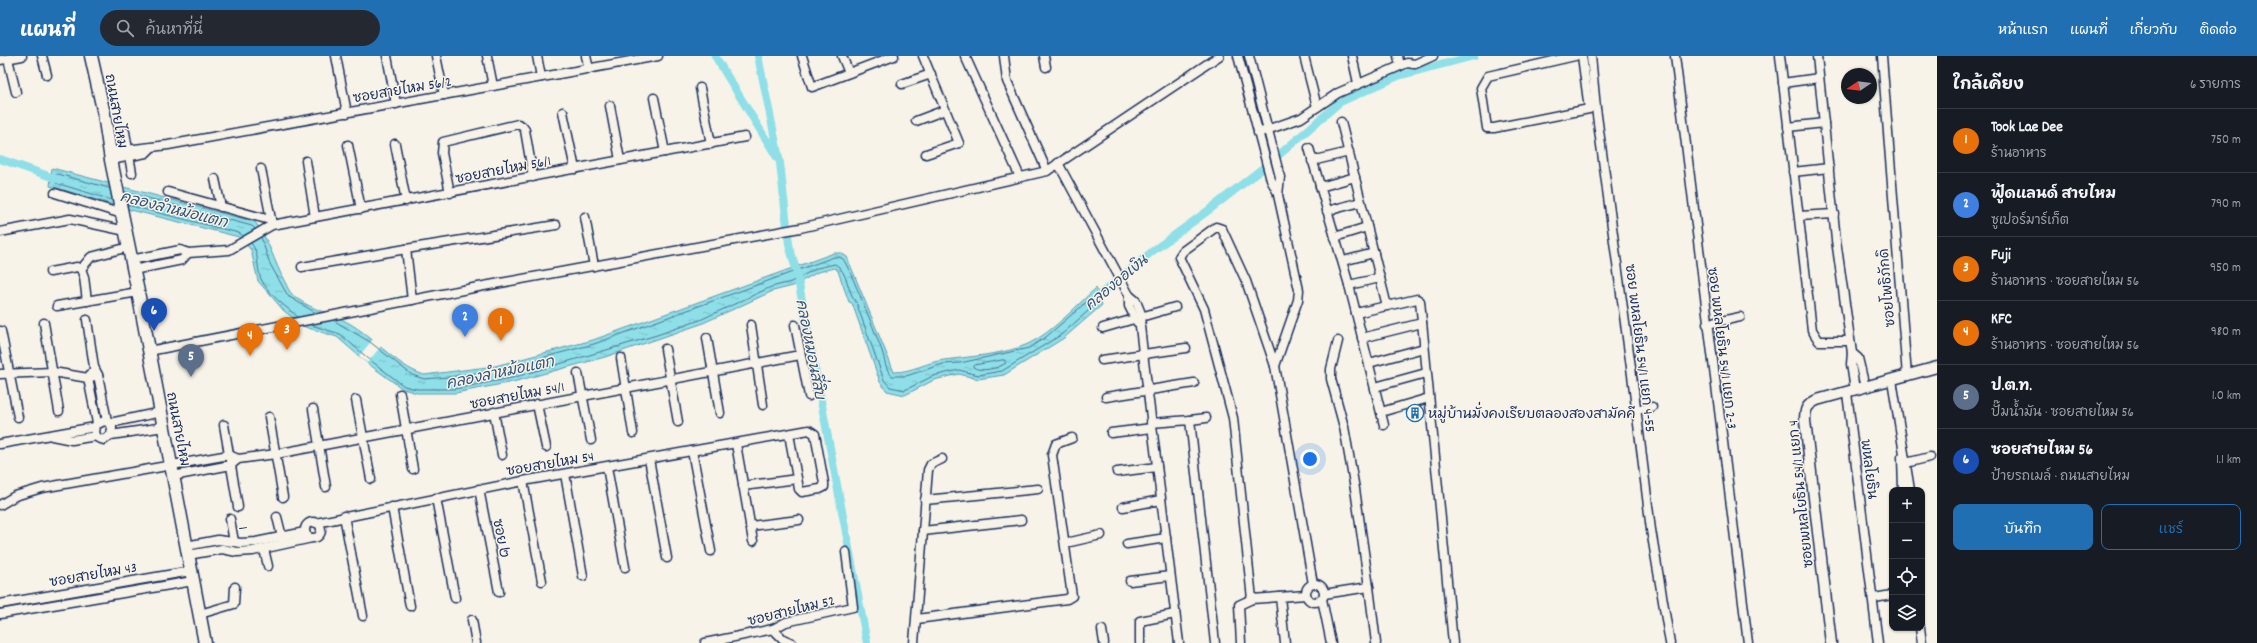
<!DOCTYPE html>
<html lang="th">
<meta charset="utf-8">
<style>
:root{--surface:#171b24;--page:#242831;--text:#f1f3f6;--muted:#9ea1a6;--line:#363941;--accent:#1f6fb2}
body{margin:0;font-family:Dekko,"Playpen Sans Thai",sans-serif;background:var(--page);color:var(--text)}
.controls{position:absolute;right:12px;bottom:12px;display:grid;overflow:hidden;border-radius:8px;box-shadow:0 1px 3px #0004}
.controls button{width:36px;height:36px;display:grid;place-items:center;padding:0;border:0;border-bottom:1px solid var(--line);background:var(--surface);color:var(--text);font:20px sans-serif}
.compass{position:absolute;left:1841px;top:12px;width:36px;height:36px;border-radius:50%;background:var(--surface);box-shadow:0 1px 3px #0004;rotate:257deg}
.you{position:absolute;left:1310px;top:403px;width:14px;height:14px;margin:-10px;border:3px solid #fff;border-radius:50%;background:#1a73e8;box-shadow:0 0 0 6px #1a73e833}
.badge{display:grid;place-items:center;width:26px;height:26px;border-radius:50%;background:var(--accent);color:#fff;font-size:13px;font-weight:700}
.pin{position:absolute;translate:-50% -33px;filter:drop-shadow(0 1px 2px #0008)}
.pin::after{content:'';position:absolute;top:21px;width:14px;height:12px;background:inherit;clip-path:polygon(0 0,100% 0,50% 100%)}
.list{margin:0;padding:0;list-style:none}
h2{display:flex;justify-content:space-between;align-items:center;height:52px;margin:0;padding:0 16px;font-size:17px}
h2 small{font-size:13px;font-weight:400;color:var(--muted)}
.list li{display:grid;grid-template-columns:26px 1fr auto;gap:12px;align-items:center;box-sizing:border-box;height:64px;padding:0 16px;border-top:1px solid var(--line)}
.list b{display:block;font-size:15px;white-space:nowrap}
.list p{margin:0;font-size:13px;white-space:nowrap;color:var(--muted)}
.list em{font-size:13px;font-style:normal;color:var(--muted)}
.actions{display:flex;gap:8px;padding:12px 16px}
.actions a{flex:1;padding:9px 0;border:1px solid var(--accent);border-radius:8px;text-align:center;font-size:14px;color:var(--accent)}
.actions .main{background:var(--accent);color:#fff}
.icon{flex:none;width:22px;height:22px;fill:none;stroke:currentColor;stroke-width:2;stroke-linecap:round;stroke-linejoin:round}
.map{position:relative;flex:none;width:1937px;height:587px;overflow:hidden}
header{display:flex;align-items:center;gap:24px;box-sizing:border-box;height:56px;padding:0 20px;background:var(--accent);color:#fff}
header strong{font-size:19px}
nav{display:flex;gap:22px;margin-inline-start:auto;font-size:14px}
.search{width:280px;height:36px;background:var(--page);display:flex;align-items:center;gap:10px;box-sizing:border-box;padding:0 14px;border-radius:22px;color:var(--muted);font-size:15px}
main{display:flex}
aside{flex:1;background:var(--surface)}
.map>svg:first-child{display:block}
.water{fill:url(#water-ripples);stroke:#6099b0}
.pier{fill:#f7f3e8}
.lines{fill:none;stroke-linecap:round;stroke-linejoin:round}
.shore{stroke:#497595;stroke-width:1}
.canal{stroke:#8edfe7;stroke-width:8}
.minor-casing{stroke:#1b2f5e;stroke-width:11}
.tertiary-casing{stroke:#1b2f5e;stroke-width:13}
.secondary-casing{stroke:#1b2f5e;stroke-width:15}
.minor{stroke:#f7f3e8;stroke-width:8}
.tertiary{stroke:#f7f3e8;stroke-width:10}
.secondary{stroke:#f7f3e8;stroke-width:12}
.labels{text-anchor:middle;stroke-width:3;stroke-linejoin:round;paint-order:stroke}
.street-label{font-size:14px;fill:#1b2f5e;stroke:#f7f3e8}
.poi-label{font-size:14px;fill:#1b2f5e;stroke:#f7f3e8;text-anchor:start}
.water-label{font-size:15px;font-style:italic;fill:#325279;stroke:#f7f3e8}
</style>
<header>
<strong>แผนที่</strong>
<div class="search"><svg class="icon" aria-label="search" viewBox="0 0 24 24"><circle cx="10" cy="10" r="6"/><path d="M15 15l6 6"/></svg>ค้นหาที่นี่</div>
<nav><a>หน้าแรก</a><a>แผนที่</a><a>เกี่ยวกับ</a><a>ติดต่อ</a></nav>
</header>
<main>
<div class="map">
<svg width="1937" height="587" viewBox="0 0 1937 587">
<defs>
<pattern id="water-ripples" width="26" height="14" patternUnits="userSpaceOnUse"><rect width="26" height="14" fill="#8edfe7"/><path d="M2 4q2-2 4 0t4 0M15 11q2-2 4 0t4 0" fill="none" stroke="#7ac0c9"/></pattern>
</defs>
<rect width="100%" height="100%" fill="#f7f3e8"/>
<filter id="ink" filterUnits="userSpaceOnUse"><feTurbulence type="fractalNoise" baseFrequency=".025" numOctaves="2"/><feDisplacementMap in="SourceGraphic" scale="8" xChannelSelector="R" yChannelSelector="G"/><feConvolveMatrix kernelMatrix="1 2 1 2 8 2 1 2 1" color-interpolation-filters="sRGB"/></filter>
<g filter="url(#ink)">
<!-- water -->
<path class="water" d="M52,112l203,54c14,17 19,40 30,60 2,4 4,10 8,13 13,12 32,17 48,24 31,14 52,46 83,56l71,-9 98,-26 241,-87h7l6,4 47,115c18,0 33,-10 50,-12 23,-3 63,-6 84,-16 25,-12 47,-37 68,-56l6,17 -38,33 -60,37 -26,4 -19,-5 -25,6 -29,15 -18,-4 -7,-9 -28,-79 -3,-1 -11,-31 -3,-3 -17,4 -25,14 -20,5 -72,33 -96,33 -92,25 -58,11h-38l-14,-4 -36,-26 -30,-26 -32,-10 -21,-16 -26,-30 -7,-31 -12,-13 -108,-27 -81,-24z"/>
<!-- pier -->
<path class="pier" d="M374,282l8,7 -15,18 -8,-7z"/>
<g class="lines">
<!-- shore -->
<g class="shore">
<path d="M109,132l-51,-14 -3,1 1,8 56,17"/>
<path d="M125,136l127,34 3,3"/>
<path d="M127,149l112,28 4,3"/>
<path d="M261,181l9,27 18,32 28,17"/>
<path d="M251,187c9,10 5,24 10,36 7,15 25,28 37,38"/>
<path d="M311,269l29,9 30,26 34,26 13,3h37l58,-11 145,-43 43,-15 71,-33 20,-5 26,-14 18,-4c13,7 12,28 21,38l28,78 6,7 15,3 28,-14 26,-6 19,5 24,-4 59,-36 36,-32 -2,-5 -3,-1 -46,40 -17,11 -69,15 -17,1 -37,12h-14c-7,-7 -7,-16 -10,-25 -4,-12 -34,-87 -39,-92 -3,-2 -6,-2 -9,-2l-240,87 -98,26 -47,7 -25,2 -12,-4 -42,-33 -37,-22"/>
<path d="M1004,304l2,3c-7,5 -25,10 -33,4l2,-2z"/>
</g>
<!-- canal -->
<g class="canal">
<path d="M715,0l63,103"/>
<path d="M758,0l22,107 9,81 8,30 70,369"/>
<path d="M0,103l60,21"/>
<path d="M1091,246l63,-52 55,-40 63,-49 68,-59 58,-26 76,-20"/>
</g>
<defs>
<g id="minor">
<path d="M42,0l5,19"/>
<path d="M336,0l11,57"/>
<path d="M387,0l9,48"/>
<path d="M436,0l8,39"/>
<path d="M487,0l6,30"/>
<path d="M537,0l4,21"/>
<path d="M586,0l3,13"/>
<path d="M802,0l10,31 82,-31"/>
<path d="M842,0l7,17"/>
<path d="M923,0l36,87 -33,11"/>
<path d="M965,0l55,121"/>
<path d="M1004,0l3,25 40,90"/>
<path d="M1044,0l2,11"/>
<path d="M1238,0l33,124 7,13"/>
<path d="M1249,0l31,121 -2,18 21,95 -1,10 -23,66 38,218"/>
<path d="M1304,0l13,51"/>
<path d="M1352,0l6,27"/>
<path d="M1398,0l2,10"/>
<path d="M1575,0l-87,20 -7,12 6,40h7l95,-19 -7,-53"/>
<path d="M1591,0l5,52 36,267 19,155 19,113"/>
<path d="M1675,0l73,587"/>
<path d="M1780,0l32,274 7,11h30"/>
<path d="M1817,0l19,184 16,113 -1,11 4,26"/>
<path d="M1882,0l25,320"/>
<path d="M8,3l8,33"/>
<path d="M0,4l22,-4"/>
<path d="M1783,27l36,-5"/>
<path d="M902,28l29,-10"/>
<path d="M700,32l11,56"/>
<path d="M654,42l11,54"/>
<path d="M610,50l10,54"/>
<path d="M563,56l12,57"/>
<path d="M916,65l29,-11"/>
<path d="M1341,66l46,184"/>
<path d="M1788,71l36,-4"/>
<path d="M125,76l7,41"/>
<path d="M1258,77l43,-15 37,-25 69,-30 8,1 18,-8"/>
<path d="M395,88l11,57"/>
<path d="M348,89l13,64"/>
<path d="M1309,92l40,137 35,140"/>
<path d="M109,96l59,-7 490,-89"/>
<path d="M111,104l35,-7 5,-5"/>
<path d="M306,105l9,56"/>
<path d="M1312,105l37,-9"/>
<path d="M1058,107l71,132 7,6 6,15 -2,10 3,27 36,290"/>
<path d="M261,113l11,55"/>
<path d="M1793,116l36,-4"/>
<path d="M215,123l6,28"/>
<path d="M1320,131l35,-10"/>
<path d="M168,136l102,28"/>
<path d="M55,137l67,21"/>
<path d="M450,137l-8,-40 1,-11 75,-18 4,2 3,4 8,47"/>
<path d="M1327,155l34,-9"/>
<path d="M1799,160l35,-2"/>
<path d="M585,161l9,49"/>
<path d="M0,176l70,-13 56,12"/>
<path d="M1335,181l32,-10"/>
<path d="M131,204l49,-10 8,3 41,-3 43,-25 473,-88"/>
<path d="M1343,205l31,-8"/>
<path d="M302,211l104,-18"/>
<path d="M81,213l10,-12 38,-10"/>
<path d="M133,214l49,-10 6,-7"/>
<path d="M50,216l27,-5 4,2 3,8 3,24"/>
<path d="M1349,229l31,-7"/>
<path d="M1129,239v11l8,16"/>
<path d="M412,244l-6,-51 150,-24"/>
<path d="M57,250l81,-14"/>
<path d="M1356,257l61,-14 3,2 33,342"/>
<path d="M87,264l7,47 4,8 9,46"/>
<path d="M44,267l15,88"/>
<path d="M1707,268l33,-7"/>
<path d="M751,269l12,80"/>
<path d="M795,269l14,71"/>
<path d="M1103,272l72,-21"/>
<path d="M1,275l17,86"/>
<path d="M707,282l13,75"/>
<path d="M1362,282l60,-15"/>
<path d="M665,293l13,73"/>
<path d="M149,295l324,-63 327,-60 247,-57 172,-115"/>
<path d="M1852,297l6,5 7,29"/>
<path d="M621,302l12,75"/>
<path d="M1102,304l84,-12"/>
<path d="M1369,307l55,-15"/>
<path d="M91,317l-3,5 9,45"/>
<path d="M578,317l13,67"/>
<path d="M0,318l53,-2 35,6 10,-3"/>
<path d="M1892,324l18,110"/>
<path d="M1375,331l51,-14"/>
<path d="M1847,337l31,250"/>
<path d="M400,338l13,75"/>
<path d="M1106,341l88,-14"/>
<path d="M356,344l15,79"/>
<path d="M537,348l9,43"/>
<path d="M313,353l13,78"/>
<path d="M1636,354l16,-3"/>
<path d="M494,356l8,43"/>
<path d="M1381,356l48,-14"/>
<path d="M269,361l14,80"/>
<path d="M1190,364l16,-2"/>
<path d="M110,367l51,-11"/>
<path d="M1151,367l39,-3 25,223"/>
<path d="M224,369l14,82"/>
<path d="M1111,377l41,-5"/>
<path d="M111,379l1,-7 -2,-5 -6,-2 -8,4 -1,9 3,4 6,2 7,-5 53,-8"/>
<path d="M52,380l20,4 24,-4"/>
<path d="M0,388l95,-17"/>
<path d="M736,388l17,97"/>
<path d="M692,395l19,100"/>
<path d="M1902,401l1,33"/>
<path d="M649,403l18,99"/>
<path d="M1906,407l24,-6"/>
<path d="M607,411l18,100"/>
<path d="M1117,416l40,-5"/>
<path d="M565,418l18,102"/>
<path d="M173,420l58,-11 7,-6 38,-5 524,-99"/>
<path d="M523,425l19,100"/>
<path d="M743,430l54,-7"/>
<path d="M479,433l20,103"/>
<path d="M436,442l19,100"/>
<path d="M925,444l113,-11"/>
<path d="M0,449l15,-9 27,-8 187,-33 9,4"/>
<path d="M392,451l18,99"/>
<path d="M1123,451l38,-7"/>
<path d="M344,460l19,100"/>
<path d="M277,461l5,20"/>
<path d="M230,463l4,23"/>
<circle cx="313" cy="474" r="8"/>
<path d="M316,467l207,-42 286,-51 6,4 9,49v4l-4,2 -18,3 -3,-3 -10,-55"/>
<path d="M750,470l49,-6"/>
<path d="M923,475l98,-11"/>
<path d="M1066,487l35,-8"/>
<path d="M1127,488l39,-6"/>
<path d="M186,490l32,-6 23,3 15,-1 49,-10"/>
<path d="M264,493l4,17"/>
<path d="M188,499l34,-6 15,3 16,-1 59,-13"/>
<path d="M1130,525l40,-5"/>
<circle cx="1315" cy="537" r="9"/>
<path d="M1369,531l7,56"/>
<path d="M1324,538l45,-7 -14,-98 -11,-62 -13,-48v-10l7,-28"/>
<path d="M1280,541l5,46"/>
<path d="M1874,542l18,-3"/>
<path d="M1252,543l-19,-181 -29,-109 -25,-52 4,-6 33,-24 6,2 24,52 29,85"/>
<path d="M1322,543l9,44"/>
<path d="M0,548l191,-33"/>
<path d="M0,558l193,-33"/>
<path d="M200,558l34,-10 1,-17"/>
<path d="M917,563l150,-20 5,-3 -20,-141 4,-11 16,-6"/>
<path d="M472,564l4,23"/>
<path d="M1920,572l2,15"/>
<path d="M773,573l10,10 9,4"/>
<path d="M1102,574l2,13"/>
<path d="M705,587l68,-14 13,-7 67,-15 -7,-55"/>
<path d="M914,587l14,-173 3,-6 11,-5"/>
<path d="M1140,587v-22l35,-7"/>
<path d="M1241,587l-2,-38 13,-6 54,-4"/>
</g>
<path id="tertiary" d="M1831,587l-26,-222c0,-11 1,-16 12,-21l120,-33"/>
<path id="secondary" d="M91,0l13,58 7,46 27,132 67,351"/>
</defs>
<!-- minor casing -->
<use href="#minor" class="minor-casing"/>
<!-- tertiary casing -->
<use href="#tertiary" class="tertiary-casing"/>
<!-- secondary casing -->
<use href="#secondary" class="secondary-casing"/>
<!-- minor -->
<use href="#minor" class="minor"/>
<!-- tertiary -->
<use href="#tertiary" class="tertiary"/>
<!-- secondary -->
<use href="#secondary" class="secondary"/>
</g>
</g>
<!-- icons -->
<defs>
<symbol id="building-ring" viewBox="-11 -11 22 22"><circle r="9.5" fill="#f7f3e8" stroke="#1f6fb2" stroke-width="1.5"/><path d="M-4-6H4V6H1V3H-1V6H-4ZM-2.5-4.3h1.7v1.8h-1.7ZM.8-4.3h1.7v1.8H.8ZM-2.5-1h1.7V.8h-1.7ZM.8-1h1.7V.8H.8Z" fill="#1f6fb2"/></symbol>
</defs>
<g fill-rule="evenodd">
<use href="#building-ring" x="1405" y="347" width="20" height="20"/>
</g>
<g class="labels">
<!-- street labels -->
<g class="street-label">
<text transform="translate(402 33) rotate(-10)" y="5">ซอยสายไหม 56/2</text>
<text transform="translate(117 55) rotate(80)" y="5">ถนนสายไหม</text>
<text transform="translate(503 113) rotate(-11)" y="5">ซอยสายไหม 56/1</text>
<text transform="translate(1886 232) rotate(-95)" y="5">ซอยโพธิภักดิ</text>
<text transform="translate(1641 292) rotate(83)" y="5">ซอย พหลโยธิน 54/1 แยก 4-55</text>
<text transform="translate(1723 292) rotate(83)" y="5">ซอย พหลโยธิน 54/1 แยก 2-3</text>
<text transform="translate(517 339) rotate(-11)" y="5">ซอยสายไหม 54/1</text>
<text transform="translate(179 373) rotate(79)" y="5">ถนนสายไหม</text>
<text transform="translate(550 407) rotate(-10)" y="5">ซอยสายไหม 54</text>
<text transform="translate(1870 413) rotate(83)" y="5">พหลโยธิน</text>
<text transform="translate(1800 438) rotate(-96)" y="5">ซอยพหลโยธิน 54/1 แยก 4</text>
<text transform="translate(244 472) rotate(80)" y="5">1</text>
<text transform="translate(502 482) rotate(79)" y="5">ซอย ๒</text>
<text transform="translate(93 518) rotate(-10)" y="5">ซอยสายไหม 43</text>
<text transform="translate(791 554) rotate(-14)" y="5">ซอยสายไหม 52</text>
</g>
<!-- poi labels -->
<g class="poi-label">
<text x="1428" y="362">หมู่บ้านมั่งคงเรียบตลองสองสามัคคี</text>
</g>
<!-- water labels -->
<g class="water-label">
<text transform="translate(174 153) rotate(14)" y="5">คลองลำหม้อแตก</text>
<text transform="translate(1116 226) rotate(-40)" y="5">คลองออเงิน</text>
<text transform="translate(811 293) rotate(79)" y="5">คลองหมอนสี่สิบ</text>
<text transform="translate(500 316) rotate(-12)" y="5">คลองลำหม้อแตก</text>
</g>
</g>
</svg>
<div class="controls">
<button>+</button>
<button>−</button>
<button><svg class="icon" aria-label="locate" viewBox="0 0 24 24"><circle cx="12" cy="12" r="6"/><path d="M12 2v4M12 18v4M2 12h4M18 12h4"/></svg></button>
<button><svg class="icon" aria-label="layers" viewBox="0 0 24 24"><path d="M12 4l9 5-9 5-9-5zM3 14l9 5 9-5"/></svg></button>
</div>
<svg class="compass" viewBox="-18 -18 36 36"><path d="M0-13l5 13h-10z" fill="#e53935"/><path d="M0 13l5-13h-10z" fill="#9ea1a6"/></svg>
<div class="you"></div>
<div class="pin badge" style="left:501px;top:285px;background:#e8710a">1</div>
<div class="pin badge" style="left:465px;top:281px;background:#3f7fe0">2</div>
<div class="pin badge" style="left:287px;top:294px;background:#e8710a">3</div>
<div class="pin badge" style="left:250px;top:300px;background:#e8710a">4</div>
<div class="pin badge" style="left:191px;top:321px;background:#5c6f8a">5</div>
<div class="pin badge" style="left:154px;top:275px;background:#1a4fb4">6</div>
</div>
<aside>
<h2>ใกล้เคียง<small>6 รายการ</small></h2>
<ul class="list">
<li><span class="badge" style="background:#e8710a">1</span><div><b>Took Lae Dee</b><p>ร้านอาหาร</p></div><em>750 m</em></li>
<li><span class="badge" style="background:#3f7fe0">2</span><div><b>ฟู้ดแลนด์ สายไหม</b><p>ซูเปอร์มาร์เก็ต</p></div><em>790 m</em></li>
<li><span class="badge" style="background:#e8710a">3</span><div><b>Fuji</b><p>ร้านอาหาร · ซอยสายไหม 56</p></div><em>950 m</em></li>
<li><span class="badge" style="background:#e8710a">4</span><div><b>KFC</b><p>ร้านอาหาร · ซอยสายไหม 56</p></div><em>980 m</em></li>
<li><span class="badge" style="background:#5c6f8a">5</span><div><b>ป.ต.ท.</b><p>ปั๊มน้ำมัน · ซอยสายไหม 56</p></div><em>1.0 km</em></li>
<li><span class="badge" style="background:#1a4fb4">6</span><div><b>ซอยสายไหม 56</b><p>ป้ายรถเมล์ · ถนนสายไหม</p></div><em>1.1 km</em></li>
</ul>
<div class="actions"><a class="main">บันทึก</a><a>แชร์</a></div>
</aside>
</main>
